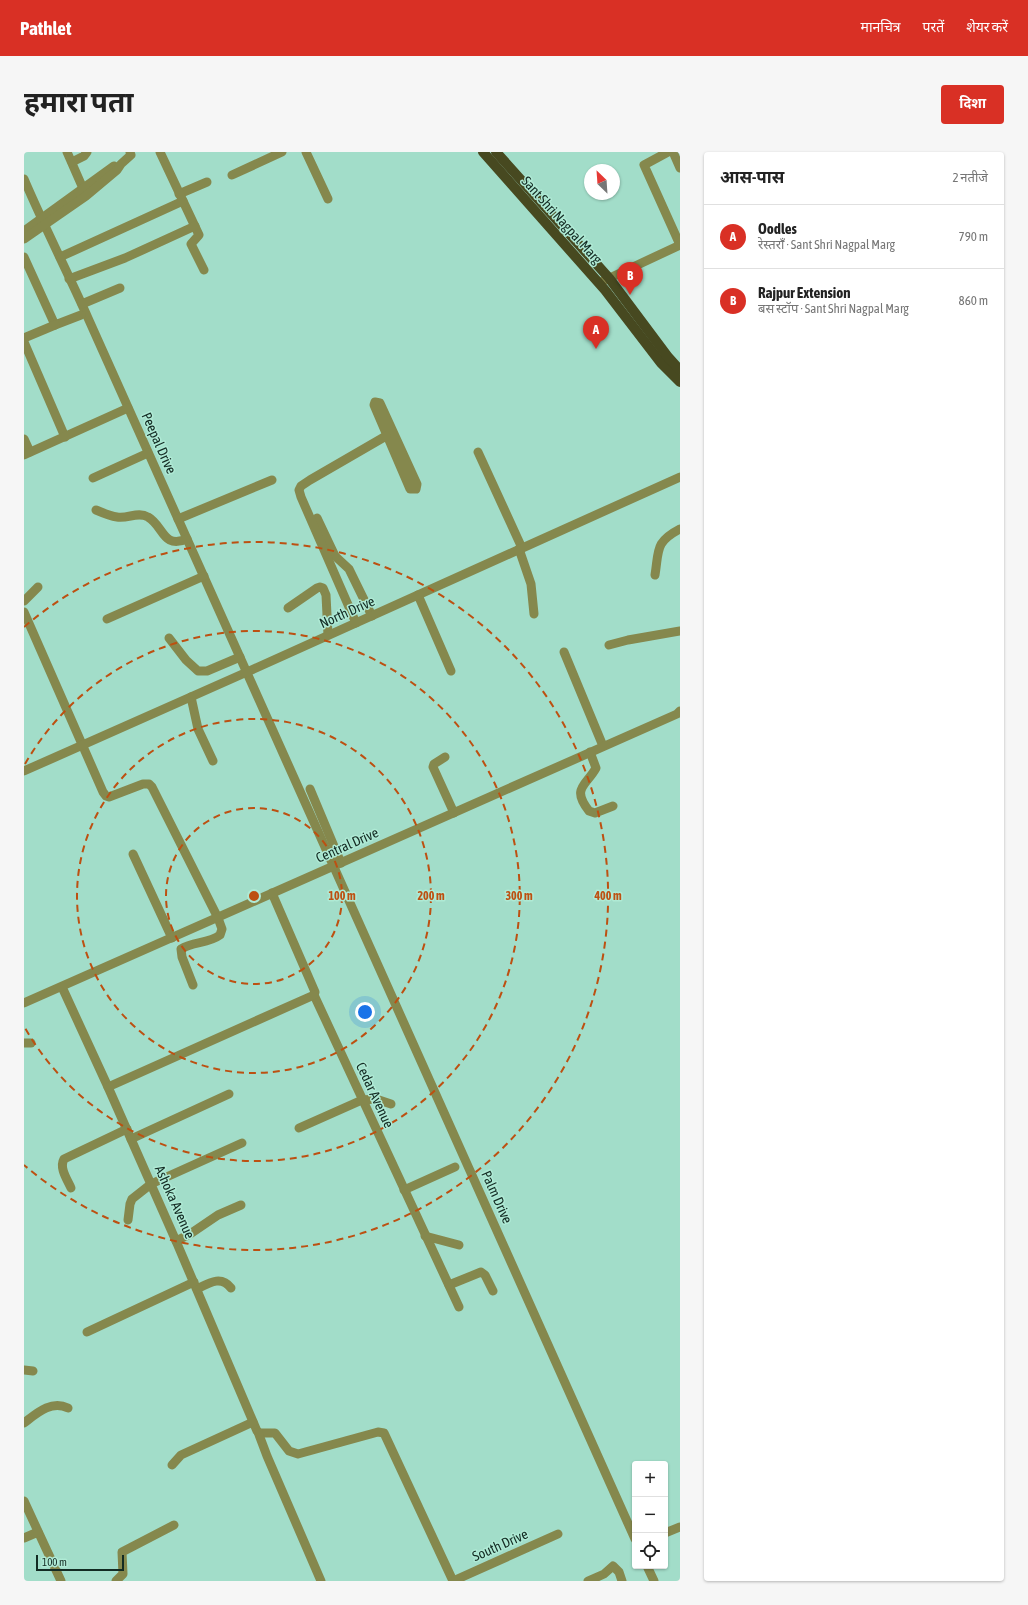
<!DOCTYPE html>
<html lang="hi">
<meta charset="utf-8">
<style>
:root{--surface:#fff;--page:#f6f6f6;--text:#222;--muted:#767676;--line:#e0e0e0;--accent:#d93025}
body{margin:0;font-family:"Asap Condensed","Noto Sans Devanagari",sans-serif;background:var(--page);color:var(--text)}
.controls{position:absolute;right:12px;bottom:12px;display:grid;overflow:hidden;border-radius:4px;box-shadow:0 1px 3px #0004}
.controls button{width:36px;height:36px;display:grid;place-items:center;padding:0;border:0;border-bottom:1px solid var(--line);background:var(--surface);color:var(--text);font:20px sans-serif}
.compass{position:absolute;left:560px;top:12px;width:36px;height:36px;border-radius:50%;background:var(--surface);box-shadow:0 1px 3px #0004;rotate:335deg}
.scale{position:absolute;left:12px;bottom:10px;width:88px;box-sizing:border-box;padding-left:4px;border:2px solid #132b23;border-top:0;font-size:11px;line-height:14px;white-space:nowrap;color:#132b23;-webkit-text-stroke:3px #afead5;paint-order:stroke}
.you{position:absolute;left:341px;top:860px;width:14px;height:14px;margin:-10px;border:3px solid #fff;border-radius:50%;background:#1a73e8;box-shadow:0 0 0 6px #1a73e833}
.badge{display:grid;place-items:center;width:26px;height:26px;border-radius:50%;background:var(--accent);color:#fff;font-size:13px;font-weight:700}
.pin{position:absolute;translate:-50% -33px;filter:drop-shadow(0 1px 2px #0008)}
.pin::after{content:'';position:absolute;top:21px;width:14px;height:12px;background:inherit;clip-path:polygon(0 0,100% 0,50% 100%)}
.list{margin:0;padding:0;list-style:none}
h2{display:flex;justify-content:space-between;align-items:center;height:52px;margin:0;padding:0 16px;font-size:17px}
h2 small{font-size:13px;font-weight:400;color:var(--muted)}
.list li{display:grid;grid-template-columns:26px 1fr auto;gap:12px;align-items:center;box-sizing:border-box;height:64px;padding:0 16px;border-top:1px solid var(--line)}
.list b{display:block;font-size:15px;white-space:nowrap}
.list p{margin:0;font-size:13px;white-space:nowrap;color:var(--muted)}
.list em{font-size:13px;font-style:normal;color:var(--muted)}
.icon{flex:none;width:22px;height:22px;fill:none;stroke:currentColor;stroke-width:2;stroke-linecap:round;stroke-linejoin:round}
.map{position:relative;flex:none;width:656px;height:1429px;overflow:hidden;border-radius:4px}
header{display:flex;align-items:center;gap:24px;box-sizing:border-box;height:56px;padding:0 20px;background:var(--accent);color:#fff}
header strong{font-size:19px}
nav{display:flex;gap:22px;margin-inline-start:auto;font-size:14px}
.intro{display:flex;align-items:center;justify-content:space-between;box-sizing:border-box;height:96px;padding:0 24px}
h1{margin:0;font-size:28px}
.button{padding:10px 18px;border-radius:4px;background:var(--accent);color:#fff;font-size:14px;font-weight:700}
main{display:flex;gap:24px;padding:0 24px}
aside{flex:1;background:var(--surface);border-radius:4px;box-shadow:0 1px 3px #0004}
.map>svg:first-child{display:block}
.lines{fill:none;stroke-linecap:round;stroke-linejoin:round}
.minor{stroke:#85884d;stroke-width:9}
.major{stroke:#474920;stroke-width:10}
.ring{fill:none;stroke:#bd5011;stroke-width:2;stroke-dasharray:7 5}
.labels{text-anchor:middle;stroke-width:3;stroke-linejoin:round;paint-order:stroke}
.street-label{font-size:14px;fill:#132b23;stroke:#afead5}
.centre{fill:#bd5011;stroke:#afead5;stroke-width:2}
.ring-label{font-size:12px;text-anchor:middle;font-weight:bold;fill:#bd5011;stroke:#afead5;stroke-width:3;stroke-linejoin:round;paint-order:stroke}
</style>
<header>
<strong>Pathlet</strong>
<nav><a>मानचित्र</a><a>परतें</a><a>शेयर करें</a></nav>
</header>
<div class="intro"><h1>हमारा पता</h1><a class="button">दिशा</a></div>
<main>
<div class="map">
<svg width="656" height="1429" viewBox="0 0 656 1429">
<rect width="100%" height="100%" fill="#a2ddc9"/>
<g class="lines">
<!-- minor -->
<g class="minor">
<path d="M43,0l18,41"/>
<path d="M282,0l22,47"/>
<path d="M644,0l-24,13 36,80"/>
<path d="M649,0l7,16"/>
<path d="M48,10l12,-6 3,-4"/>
<path d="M208,23l50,-23"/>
<path d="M0,27c20,47 43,92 64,139l547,1221"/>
<path d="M155,42l28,-12"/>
<path d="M159,49l16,34 -8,9 13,26"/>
<path d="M0,79l90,-65"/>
<path d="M0,87l62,-43 31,-26 4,-6 10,-9 -1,-3"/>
<path d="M0,105l31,68 26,-10"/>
<path d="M36,105l123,-56 -23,-49"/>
<path d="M45,127l56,-21 70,-32"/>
<path d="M575,131l81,-38"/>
<path d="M58,152l38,-16"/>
<path d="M0,186l31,-13"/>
<path d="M0,190l41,95"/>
<path d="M351,250l5,1 37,81 -1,5h-6l-36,-84z"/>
<path d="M0,287l6,13"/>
<path d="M454,300l44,96"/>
<path d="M0,303l104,-47"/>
<path d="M69,326l55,-25"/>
<path d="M72,358c7,3 14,6 21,7 11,2 21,-6 31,0 16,9 14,32 39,22"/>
<path d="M293,366l18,38 14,13 23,47"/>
<path d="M154,367l94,-39"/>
<path d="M495,397l12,35 3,30"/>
<path d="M631,423c4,-25 0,-33 25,-46"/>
<path d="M394,443l33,76"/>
<path d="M0,449l14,-14"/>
<path d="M264,456l29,-20 3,-1 3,1 3,7 2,40"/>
<path d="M0,460l79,180 3,4 3,1 34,-13h6l3,3 66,131 4,11 -2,6c-12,9 -27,6 -39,14l1,8 11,28"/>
<path d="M83,467l97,-43"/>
<path d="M332,471l-55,-126 -2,-7 2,-4 9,-6 76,-44"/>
<path d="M145,486l17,22 12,11h9l33,-14"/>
<path d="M585,493l19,-5 52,-9"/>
<path d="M540,500l39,94"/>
<path d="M167,545l7,32 15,32"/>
<path d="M566,600l6,16c-10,18 -25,20 -7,43l6,2 18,-7"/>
<path d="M421,605l-11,7 -1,3 21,46"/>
<path d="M0,619l223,-99 433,-195"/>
<path d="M286,637l31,74"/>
<path d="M109,702l39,84"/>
<path d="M248,741l43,99 -1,3 145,312"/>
<path d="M38,835l46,100 68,154 81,190 3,2h15l14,18 9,3 80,-22 6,1 69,148"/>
<path d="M0,851l653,-289 3,-3"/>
<path d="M0,891h7"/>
<path d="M84,935l206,-92"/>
<path d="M275,976l63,-28 14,-1 15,5"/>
<path d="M107,987l98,-45"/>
<path d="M47,1036c-4,-9 -12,-20 -7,-29l63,-30"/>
<path d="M380,1038l51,-23"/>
<path d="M104,1068l2,-16 2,-5 19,-15 91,-41"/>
<path d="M401,1084l34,9"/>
<path d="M152,1089l14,-7 28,-19 23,-10"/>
<path d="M425,1133l32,-13 4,3 8,16"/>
<path d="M173,1137c12,-6 24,-14 34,-1"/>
<path d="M63,1180l107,-50"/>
<path d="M0,1218l9,1"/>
<path d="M0,1271c13,-10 27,-23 44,-15"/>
<path d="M234,1280l9,24 54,125"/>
<path d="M148,1313l9,-10 72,-33"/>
<path d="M0,1349l37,80"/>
<path d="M641,1381l15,-6"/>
<path d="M0,1386l14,-6"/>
<path d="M623,1414l7,15"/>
<path d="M92,1429l7,-7 -1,-22 52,-27"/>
<path d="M429,1429l105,-47"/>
<path d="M564,1429l16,-7 9,-8 6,6 3,9"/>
</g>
<!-- major -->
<g class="major">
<path d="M459,0l122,138 56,73 19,19"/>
<path d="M472,0l113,126 59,79 12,13"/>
</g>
</g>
<!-- distance rings -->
<g class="ring">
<circle cx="230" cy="744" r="88"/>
<circle cx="230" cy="744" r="177"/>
<path d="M1 612A265 265 0 1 1 1 876"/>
<path d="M0 475A354 354 0 1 1 0 1013"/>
</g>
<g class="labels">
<!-- street labels -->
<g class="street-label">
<text transform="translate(538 68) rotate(48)" y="5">Sant Shri Nagpal Marg</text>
<text transform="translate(135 291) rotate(66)" y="5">Peepal Drive</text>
<text transform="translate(323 460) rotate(-24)" y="5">North Drive</text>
<text transform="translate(323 693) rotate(-24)" y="5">Central Drive</text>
<text transform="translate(351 943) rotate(65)" y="5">Cedar Avenue</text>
<text transform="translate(473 1045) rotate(66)" y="5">Palm Drive</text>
<text transform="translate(151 1050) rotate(66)" y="5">Ashoka Avenue</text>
<text transform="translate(476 1393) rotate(-24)" y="5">South Drive</text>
</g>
</g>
<circle cx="230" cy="744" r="6" class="centre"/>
<g class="ring-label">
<text x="318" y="748">100 m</text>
<text x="407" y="748">200 m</text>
<text x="495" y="748">300 m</text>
<text x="584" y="748">400 m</text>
</g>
</svg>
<div class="controls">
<button>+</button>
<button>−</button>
<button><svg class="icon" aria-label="locate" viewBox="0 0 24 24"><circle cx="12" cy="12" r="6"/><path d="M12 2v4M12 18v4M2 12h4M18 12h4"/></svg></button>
</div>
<svg class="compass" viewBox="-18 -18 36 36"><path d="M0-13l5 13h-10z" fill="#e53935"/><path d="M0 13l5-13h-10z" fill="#767676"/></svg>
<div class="scale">100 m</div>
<div class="you"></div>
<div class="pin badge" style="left:572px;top:197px">A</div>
<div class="pin badge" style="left:606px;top:143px">B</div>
</div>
<aside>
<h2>आस-पास<small>2 नतीजे</small></h2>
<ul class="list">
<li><span class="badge">A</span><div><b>Oodles</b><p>रेस्तराँ · Sant Shri Nagpal Marg</p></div><em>790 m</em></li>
<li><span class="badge">B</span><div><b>Rajpur Extension</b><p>बस स्टॉप · Sant Shri Nagpal Marg</p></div><em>860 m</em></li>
</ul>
</aside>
</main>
